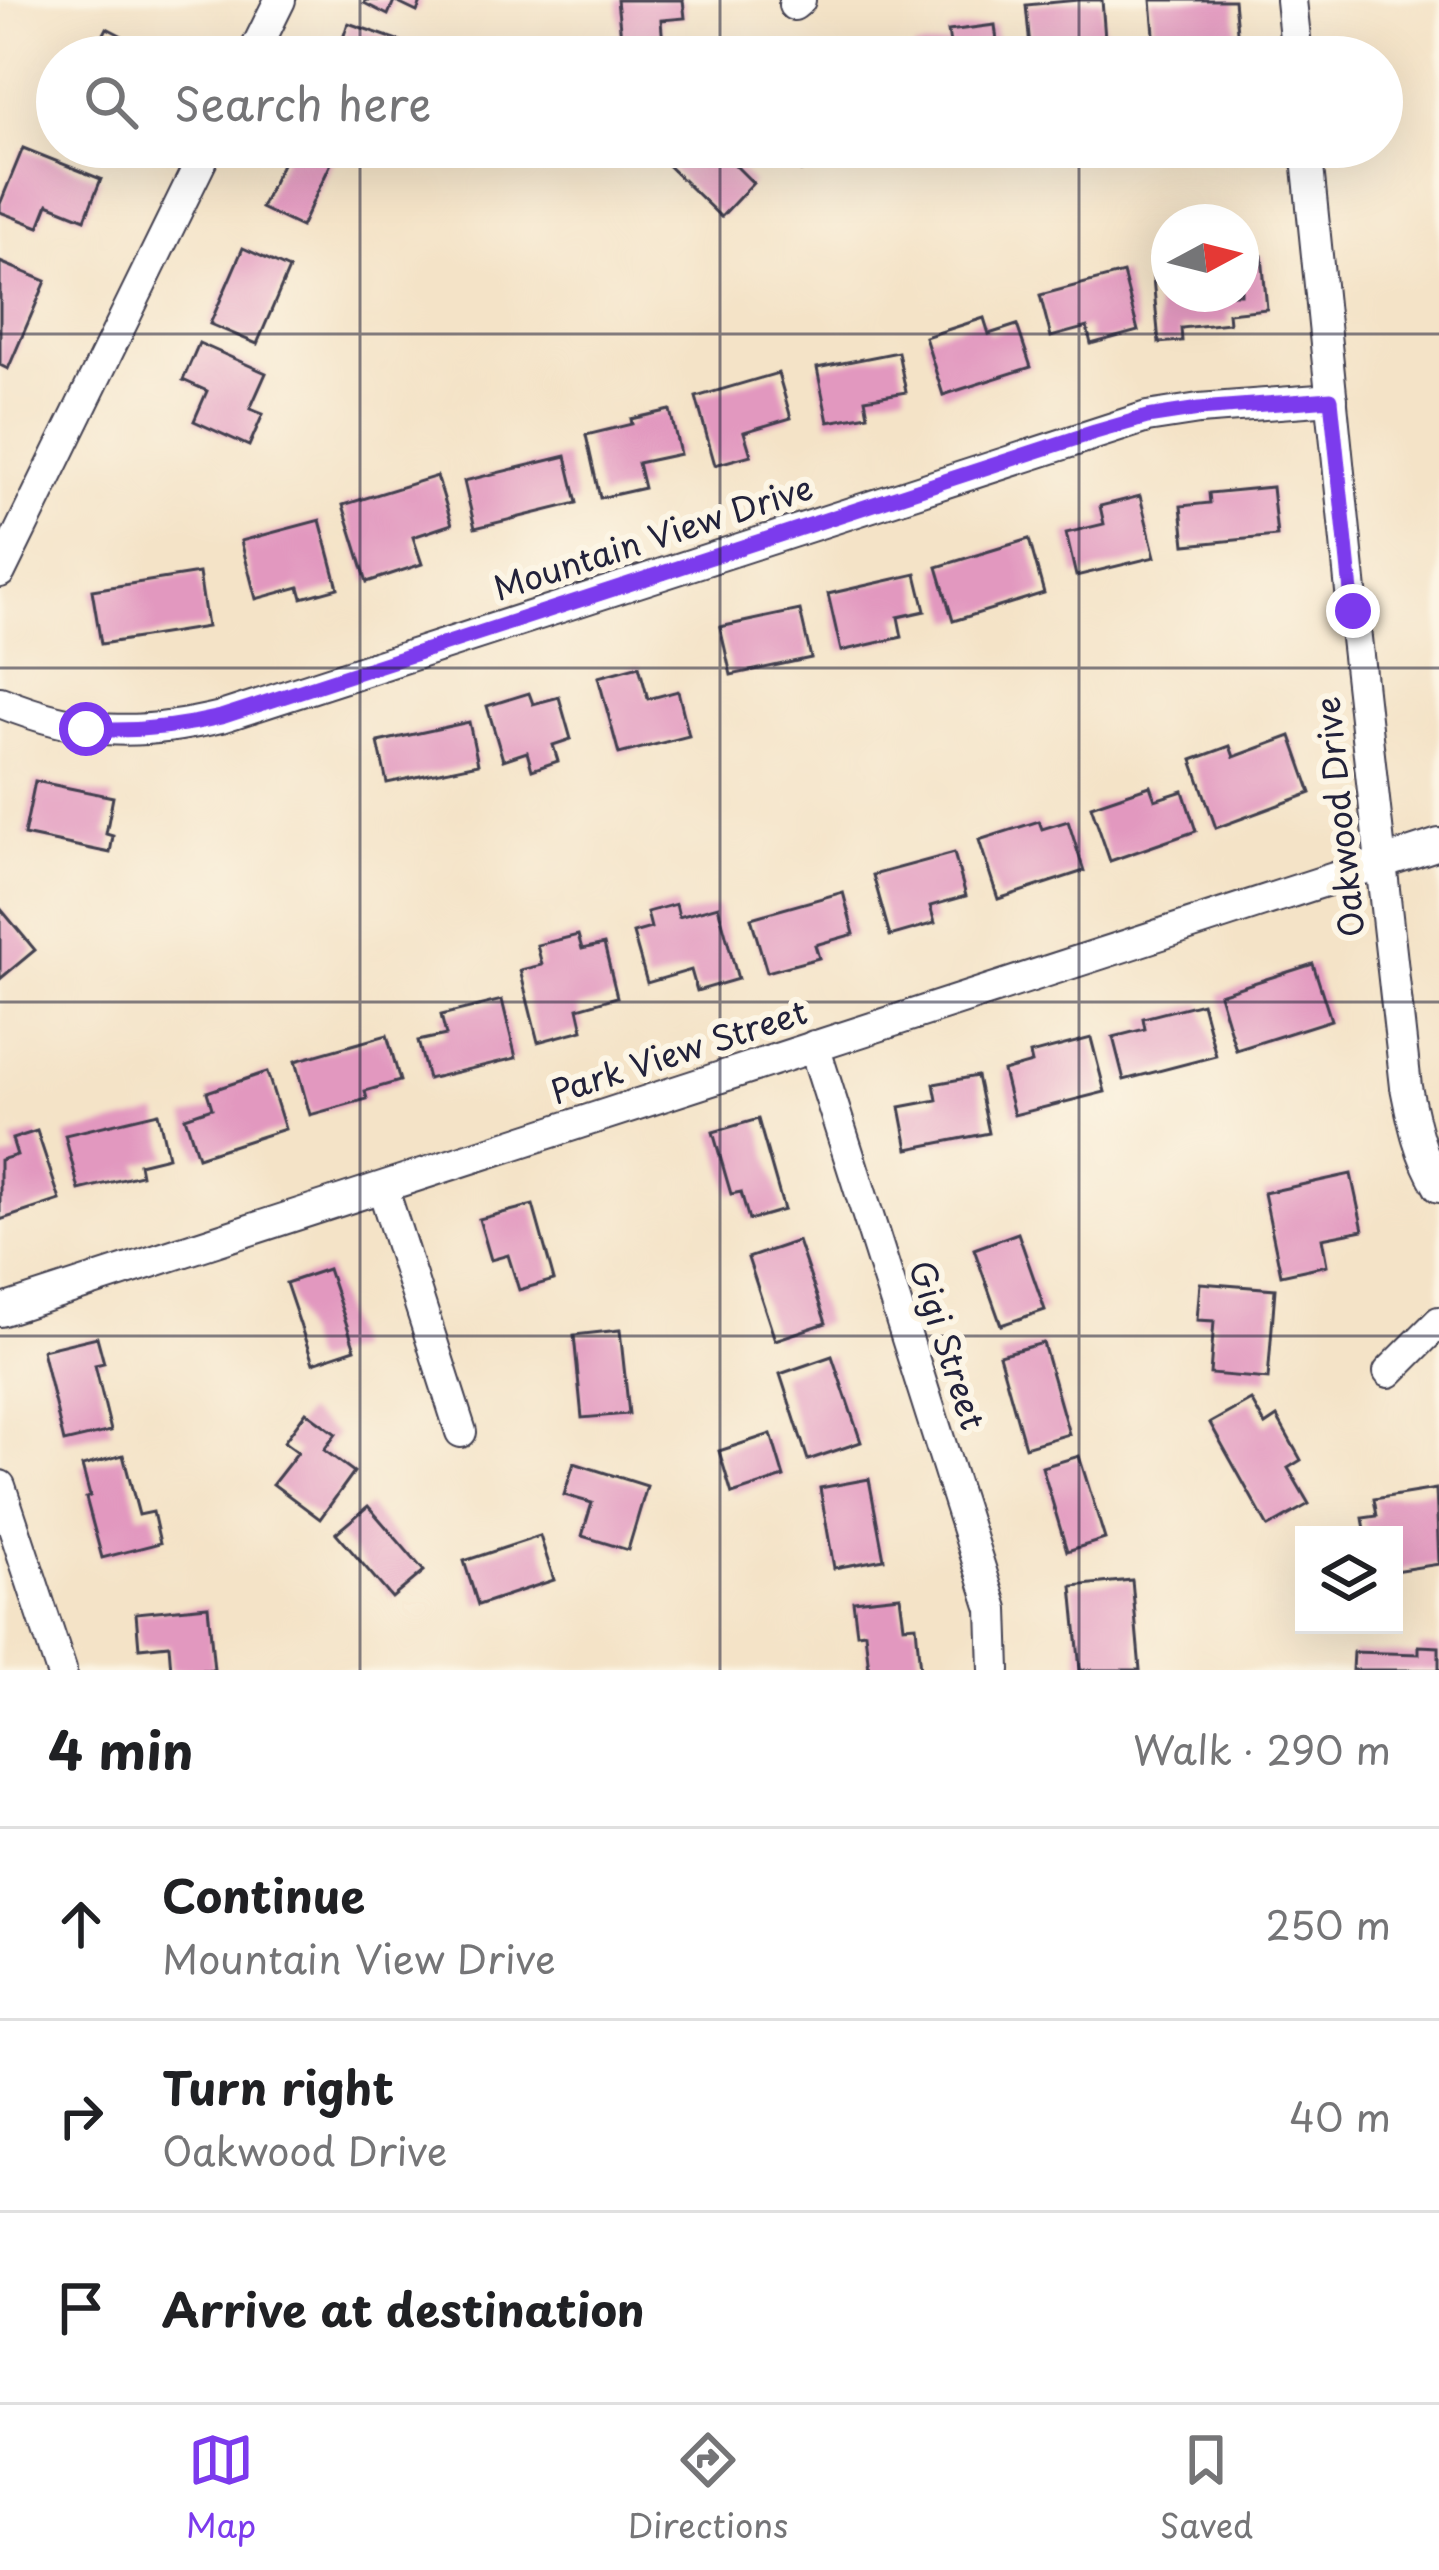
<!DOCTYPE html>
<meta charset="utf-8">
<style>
:root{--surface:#fff;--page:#f6f6f6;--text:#202124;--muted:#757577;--line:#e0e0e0;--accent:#7c3aed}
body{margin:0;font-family:"Playpen Sans",sans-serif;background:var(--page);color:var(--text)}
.controls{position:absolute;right:36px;bottom:36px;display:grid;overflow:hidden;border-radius:0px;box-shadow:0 12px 48px #0002}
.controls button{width:108px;height:108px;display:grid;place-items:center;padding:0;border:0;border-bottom:3px solid var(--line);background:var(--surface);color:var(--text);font:60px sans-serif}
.compass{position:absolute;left:1151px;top:204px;width:108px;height:108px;border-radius:50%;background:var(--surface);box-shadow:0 12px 48px #0002;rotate:83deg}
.stop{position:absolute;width:36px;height:36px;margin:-27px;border:9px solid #7c3aed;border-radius:50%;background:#fff}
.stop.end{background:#7c3aed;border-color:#fff;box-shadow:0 3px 12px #0008}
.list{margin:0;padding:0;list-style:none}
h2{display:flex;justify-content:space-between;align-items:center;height:156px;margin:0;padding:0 48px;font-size:51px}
h2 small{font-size:39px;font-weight:400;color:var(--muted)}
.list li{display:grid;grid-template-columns:78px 1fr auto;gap:36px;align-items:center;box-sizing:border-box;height:192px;padding:0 48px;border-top:3px solid var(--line)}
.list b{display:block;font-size:45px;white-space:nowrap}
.list p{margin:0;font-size:39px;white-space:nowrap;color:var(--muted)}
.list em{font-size:39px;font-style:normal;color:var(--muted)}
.icon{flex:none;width:66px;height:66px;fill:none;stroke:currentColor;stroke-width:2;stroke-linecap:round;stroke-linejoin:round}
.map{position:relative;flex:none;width:1439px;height:1670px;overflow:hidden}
.search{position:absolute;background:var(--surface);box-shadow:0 12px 48px #0002;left:36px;right:36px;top:36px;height:132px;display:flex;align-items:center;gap:30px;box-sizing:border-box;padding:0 42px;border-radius:66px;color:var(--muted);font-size:45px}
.sheet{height:732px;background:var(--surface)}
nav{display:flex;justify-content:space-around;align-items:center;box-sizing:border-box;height:168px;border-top:3px solid var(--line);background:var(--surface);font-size:33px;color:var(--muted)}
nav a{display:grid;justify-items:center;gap:6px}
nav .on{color:var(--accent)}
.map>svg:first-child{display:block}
.building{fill:#e298bf}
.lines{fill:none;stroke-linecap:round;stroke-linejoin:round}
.street-casing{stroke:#423f50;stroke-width:34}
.street{stroke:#fff;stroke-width:30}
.route{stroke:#7c3aed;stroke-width:15}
.grid{fill:none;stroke:#22223b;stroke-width:3;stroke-opacity:0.55}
.labels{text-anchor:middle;stroke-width:12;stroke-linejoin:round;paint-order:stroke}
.street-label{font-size:33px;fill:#22223b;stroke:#fcf5e5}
</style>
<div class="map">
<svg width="1439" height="1670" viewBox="0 0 1439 1670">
<rect width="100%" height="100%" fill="#fcf5e5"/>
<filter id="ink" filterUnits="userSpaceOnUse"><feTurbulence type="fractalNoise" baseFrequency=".00833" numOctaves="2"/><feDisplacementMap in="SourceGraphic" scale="24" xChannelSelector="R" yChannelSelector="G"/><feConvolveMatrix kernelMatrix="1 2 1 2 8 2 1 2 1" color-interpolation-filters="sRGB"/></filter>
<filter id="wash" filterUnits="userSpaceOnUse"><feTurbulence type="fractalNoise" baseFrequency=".004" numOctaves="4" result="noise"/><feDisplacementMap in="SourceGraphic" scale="48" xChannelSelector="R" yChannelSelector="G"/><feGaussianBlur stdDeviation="2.7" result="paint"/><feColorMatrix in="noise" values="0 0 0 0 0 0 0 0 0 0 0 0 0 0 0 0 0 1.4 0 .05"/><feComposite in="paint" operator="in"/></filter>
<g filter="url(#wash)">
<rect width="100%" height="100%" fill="#f4e3c7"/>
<g id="blocks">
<!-- building -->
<g class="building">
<path d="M366,0h56l-5,12 -23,-11 -6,14 -24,-12z"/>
<path d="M617,0h66l2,18 -24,2 3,37h-41z"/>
<path d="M1078,0h24l4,52 -75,5 -5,-52z"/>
<path d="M1151,0h83l5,53 -83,4z"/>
<path d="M348,23l58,20 -4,14h-65z"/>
<path d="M995,25l4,32h-84l-1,-9 36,-4 -2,-13z"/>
<path d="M107,28l56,29h-71z"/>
<path d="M290,147h28l17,8 -34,72 -40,-19z"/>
<path d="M649,147h68l36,36 -32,34z"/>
<path d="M795,147h98v2l-92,22z"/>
<path d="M23,148l78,31 -16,40 -37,-15 -9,23 -39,-15v-8z"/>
<path d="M243,248l46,21 -32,75 -47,-20z"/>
<path d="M1262,256l5,53 -39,4 1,10 -48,5 1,13 -23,2 -7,-76 17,-1v28h72v-36z"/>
<path d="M0,262l46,19 -38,88 -8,-4z"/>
<path d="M1123,273l15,58 -47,13 -4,-17 -36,10 -11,-42z"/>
<path d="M984,318l5,16 28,-9 14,42 -88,28 -18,-58z"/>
<path d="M199,343l67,30 -16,36 13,5 -14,32 -55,-25 13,-30 -24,-11z"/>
<path d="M898,352l8,40 -41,7 3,16 -40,7 -11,-54z"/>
<path d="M778,373l13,45 -47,14 7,23 -36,10 -19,-68z"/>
<path d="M670,410l10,44 -42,9 6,25 -44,10 -14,-63 46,-11 -1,-5z"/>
<path d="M566,456l11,47 -102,25 -11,-47z"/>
<path d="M437,476l15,48 -39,13 9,27 -55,18 -24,-77z"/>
<path d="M1272,487l5,49 -92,9 -4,-39 29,-3 -1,-10z"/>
<path d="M1140,496l15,61 -79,19 -10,-43 38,-9 -4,-18z"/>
<path d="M320,520l18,68 -36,10 -3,-11 -43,12 -15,-58z"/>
<path d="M1029,539l15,54 -91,28 -16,-54z"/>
<path d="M199,573l8,54 -106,17 -9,-54z"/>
<path d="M916,574l9,37 -27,6 4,20 -61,14 -13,-57z"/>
<path d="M800,610l11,48 -80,17 -11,-48z"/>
<path d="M639,666l9,33 30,-8 11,45 -70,18 -21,-77z"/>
<path d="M529,693l4,11 26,-7 12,42 -18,6 5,16 -26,9 -5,-18 -24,8 -16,-54z"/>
<path d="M469,722l9,42 -91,19 -9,-41z"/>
<path d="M1291,736l20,57 -95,35 -24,-68 38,-14 4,11z"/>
<path d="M35,781l78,16 -7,37 7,2 -3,17 -86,-18z"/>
<path d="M1150,786l5,14 28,-9 13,40 -86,30 -19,-55z"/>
<path d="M1039,821l3,8 26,-8 16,50 -86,28 -19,-59z"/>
<path d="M954,853l12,43 -36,10 5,17 -45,13 -17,-61z"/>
<path d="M843,892l11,42 -39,11 4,13 -52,14 -16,-54z"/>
<path d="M676,904l3,13 39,-11 20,73 -41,12 -6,-21 -44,13 -14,-50 18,-5 -4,-16z"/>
<path d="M0,908l35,42 -35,29z"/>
<path d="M578,935l4,14 22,-5 13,53 -39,11 5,22 -45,12 -18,-72 22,-5 -5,-20z"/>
<path d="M1313,964l18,56 -95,30 -17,-56z"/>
<path d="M502,1000l14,58 -88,21 -10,-38 28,-6 -5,-20z"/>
<path d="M1202,1003l14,53 -92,24 -11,-43 32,-8 -2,-11z"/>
<path d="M387,1035l13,46 -35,10 2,8 -57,16 -15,-54z"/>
<path d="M1091,1038l14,54 -91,23 -11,-44 29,-8 -2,-9z"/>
<path d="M267,1072l18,57 -87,28 -13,-40 27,-9 -5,-16z"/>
<path d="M977,1076l12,57 -81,16 -8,-42 37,-7 -3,-16z"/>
<path d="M158,1113l10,44 -29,7 2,11 -62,15 -14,-55z"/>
<path d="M758,1119l26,91 -35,10 -8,-28 -10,2 -18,-62z"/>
<path d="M37,1131l23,69 -60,20v-60l17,-5 -5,-16z"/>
<path d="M1351,1174l12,56 -41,8 5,27 -46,10 -17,-82z"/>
<path d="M533,1205l21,75 -35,10 -11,-35 -17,5 -12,-41z"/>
<path d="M1018,1233l27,77 -44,15 -27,-76z"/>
<path d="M798,1241l28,82 -51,17 -27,-82z"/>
<path d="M328,1269l27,80 -42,14 -27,-80z"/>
<path d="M1200,1283l75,6 -7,90 -58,-5 4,-53 -17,-1z"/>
<path d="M620,1330l9,84 -47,4 -8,-83z"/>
<path d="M97,1337l7,26 -9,2 16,66 -47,11 -22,-92z"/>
<path d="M1043,1343l26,91 -44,13 -26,-92z"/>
<path d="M832,1356l29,86 -53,18 -28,-86z"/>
<path d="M1251,1400l14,25 12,-8 24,43 -13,8 21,36 -41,23 -58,-104z"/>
<path d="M306,1412l30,22 -12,16 30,22 -34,47 -47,-35 25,-32 -14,-10z"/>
<path d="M771,1434l13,43 -52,17 -13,-43z"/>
<path d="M123,1455l16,60 14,-3 7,31 -58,15 -16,-60 4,-2 -8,-30z"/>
<path d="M1079,1456l26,83 -38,12 -25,-84z"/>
<path d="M574,1463l73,23 -19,64 -46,-14 10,-33 -28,-8z"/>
<path d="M869,1479l15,80 -50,9 -14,-80z"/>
<path d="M1436,1489l3,75 -45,7v-36h-28l-3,-17 14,-2 -3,-17z"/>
<path d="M368,1506l56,65 -32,27 -56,-65z"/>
<path d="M540,1536l14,44 -76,25 -14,-44z"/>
<path d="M1132,1580l8,90h-60l-8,-84z"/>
<path d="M900,1596l4,30 12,-1 4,45h-51l-4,-38 -8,1 -4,-32z"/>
<path d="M208,1606l6,64h-43l-2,-25 -30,3 -3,-35z"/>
<path d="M1419,1646l20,1v23h-87l1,-18 66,2z"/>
</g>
</g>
</g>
<g filter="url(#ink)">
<use href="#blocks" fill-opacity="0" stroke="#423f50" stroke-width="3"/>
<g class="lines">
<defs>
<g id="street">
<path d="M1291,0l6,57"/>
<path d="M794,5l6,-5"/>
<path d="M252,57l28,-57"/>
<path d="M1306,147l47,464 53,476c7,35 14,69 33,100"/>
<path d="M0,572l208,-425"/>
<path d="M0,702c82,33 136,35 221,15l926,-300 52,-8 133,-10"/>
<path d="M814,1046l179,563 2,61"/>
<path d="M383,1189l78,243"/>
<path d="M0,1311l1439,-467"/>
<path d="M1389,1372l50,-50"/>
<path d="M0,1486l61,184"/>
</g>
</defs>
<!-- street casing -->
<use href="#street" class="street-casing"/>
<!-- street -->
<use href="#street" class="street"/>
</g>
</g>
<g class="lines" filter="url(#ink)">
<!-- route -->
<path class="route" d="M86,729c47,3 89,-1 135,-12l874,-285 52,-15 52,-8 132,-10 22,212"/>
</g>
<!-- grid -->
<path class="grid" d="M360,0v57M720,0v57M1079,0v57M360,147v1523M720,147v1523M1079,147v1523M0,334h1439M0,668h1439M0,1002h1439M0,1336h1439"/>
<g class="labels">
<!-- street labels -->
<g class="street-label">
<text transform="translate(653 538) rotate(-18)" y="12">Mountain View Drive</text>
<text transform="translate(1340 817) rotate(-96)" y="12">Oakwood Drive</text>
<text transform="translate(679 1052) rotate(-18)" y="12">Park View Street</text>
<text transform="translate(947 1345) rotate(72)" y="12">Gigi Street</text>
</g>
</g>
</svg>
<div class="controls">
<button><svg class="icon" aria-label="layers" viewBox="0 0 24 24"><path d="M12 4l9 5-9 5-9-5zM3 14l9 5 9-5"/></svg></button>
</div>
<svg class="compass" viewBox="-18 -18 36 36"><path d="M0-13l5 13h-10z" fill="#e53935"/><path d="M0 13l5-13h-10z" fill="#757577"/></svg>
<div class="stop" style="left:86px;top:729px"></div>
<div class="stop end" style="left:1353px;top:611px"></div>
<div class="search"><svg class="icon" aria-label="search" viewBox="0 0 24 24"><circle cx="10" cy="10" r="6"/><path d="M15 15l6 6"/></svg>Search here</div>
</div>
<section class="sheet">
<h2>4 min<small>Walk · 290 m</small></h2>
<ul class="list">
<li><svg class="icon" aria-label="ahead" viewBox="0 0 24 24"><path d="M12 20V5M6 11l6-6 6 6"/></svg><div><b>Continue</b><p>Mountain View Drive</p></div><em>250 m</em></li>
<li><svg class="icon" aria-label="right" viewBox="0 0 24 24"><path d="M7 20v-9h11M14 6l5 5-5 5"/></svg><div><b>Turn right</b><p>Oakwood Drive</p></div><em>40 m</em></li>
<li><svg class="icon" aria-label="arrive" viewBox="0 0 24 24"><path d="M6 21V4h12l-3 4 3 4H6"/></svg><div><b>Arrive at destination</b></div></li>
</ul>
</section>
<nav>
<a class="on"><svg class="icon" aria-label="map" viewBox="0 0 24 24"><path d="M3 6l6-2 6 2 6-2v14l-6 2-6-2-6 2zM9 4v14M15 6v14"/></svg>Map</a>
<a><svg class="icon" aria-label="directions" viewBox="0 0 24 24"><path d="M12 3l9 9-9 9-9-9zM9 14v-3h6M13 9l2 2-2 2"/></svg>Directions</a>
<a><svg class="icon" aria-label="saved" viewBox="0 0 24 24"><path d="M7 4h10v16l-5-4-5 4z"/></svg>Saved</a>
</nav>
